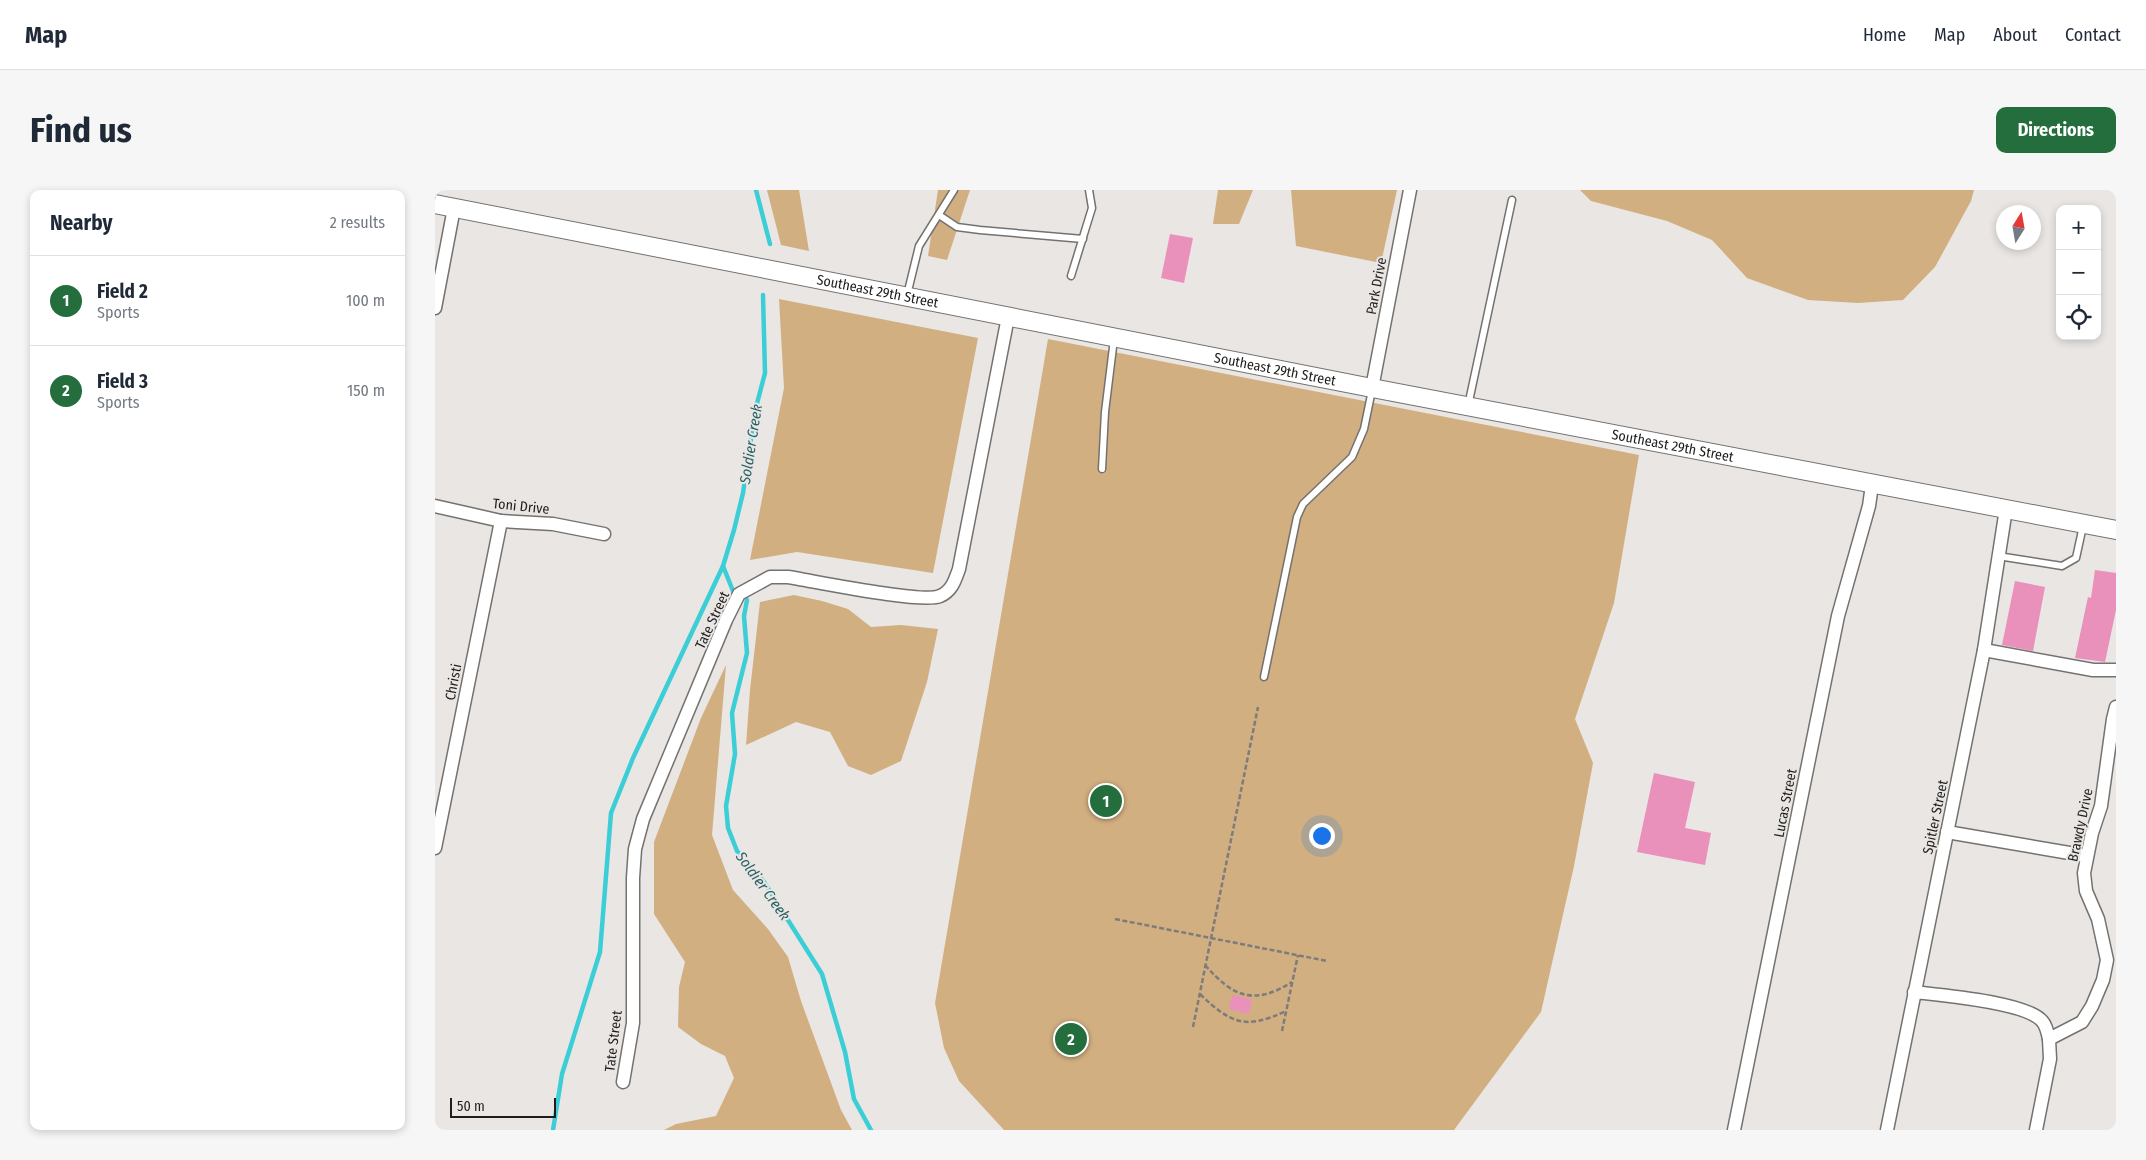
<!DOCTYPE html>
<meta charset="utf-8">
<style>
:root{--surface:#fff;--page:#f6f6f7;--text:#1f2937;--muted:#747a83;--line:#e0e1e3;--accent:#236e3c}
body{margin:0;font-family:"Fira Sans Condensed",sans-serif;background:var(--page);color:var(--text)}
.controls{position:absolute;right:15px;top:15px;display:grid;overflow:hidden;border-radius:10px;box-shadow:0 2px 8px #0003}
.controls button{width:45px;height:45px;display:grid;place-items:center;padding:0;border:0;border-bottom:1px solid var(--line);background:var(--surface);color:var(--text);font:25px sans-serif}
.compass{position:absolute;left:1561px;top:15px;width:45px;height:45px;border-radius:50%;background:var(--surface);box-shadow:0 2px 8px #0003;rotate:11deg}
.scale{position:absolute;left:15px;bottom:12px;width:106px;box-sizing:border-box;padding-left:5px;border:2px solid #1f1e1d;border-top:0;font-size:14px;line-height:18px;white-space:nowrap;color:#1f1e1d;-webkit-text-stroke:4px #e9e6e3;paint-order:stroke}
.you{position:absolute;left:886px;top:645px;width:18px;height:18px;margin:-12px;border:4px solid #fff;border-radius:50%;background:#1a73e8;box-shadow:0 0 0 8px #1a73e833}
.badge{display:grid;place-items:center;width:32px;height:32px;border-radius:50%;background:var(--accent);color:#fff;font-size:16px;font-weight:700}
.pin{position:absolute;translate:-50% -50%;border:2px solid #fff;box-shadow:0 1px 5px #0006}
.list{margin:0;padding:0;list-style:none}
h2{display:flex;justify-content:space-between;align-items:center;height:65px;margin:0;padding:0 20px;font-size:21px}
h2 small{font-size:16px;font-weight:400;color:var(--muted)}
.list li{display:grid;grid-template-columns:32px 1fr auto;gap:15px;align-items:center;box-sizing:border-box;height:90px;padding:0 20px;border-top:1px solid var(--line)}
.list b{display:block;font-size:19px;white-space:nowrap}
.list p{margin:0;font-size:16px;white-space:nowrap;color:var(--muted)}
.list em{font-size:16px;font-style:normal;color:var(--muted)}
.icon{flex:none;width:28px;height:28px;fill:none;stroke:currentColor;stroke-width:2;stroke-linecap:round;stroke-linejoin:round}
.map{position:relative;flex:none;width:1681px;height:940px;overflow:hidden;border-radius:10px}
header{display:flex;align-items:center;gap:30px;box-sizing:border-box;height:70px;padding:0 25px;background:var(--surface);border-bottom:1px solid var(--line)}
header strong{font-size:24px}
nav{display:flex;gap:28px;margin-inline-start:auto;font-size:18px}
.intro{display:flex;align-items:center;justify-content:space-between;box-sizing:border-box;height:120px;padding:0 30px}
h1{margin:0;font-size:35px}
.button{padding:12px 22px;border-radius:10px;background:var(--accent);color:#fff;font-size:18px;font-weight:700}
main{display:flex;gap:30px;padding:0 30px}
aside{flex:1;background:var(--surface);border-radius:10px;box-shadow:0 2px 8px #0003}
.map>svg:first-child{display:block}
.green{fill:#d2af81}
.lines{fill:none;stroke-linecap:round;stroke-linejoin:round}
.stream{stroke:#3cced7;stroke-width:4.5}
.building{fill:#e990bb}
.lane-casing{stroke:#74726f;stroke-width:9}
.street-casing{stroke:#74726f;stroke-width:15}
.secondary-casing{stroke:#74726f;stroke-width:20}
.path{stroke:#7e7c7a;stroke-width:2.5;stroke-dasharray:5 2.5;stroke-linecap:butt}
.lane{stroke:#fff;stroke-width:6}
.street{stroke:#fff;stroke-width:12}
.secondary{stroke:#fff;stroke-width:18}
.labels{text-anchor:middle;stroke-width:4;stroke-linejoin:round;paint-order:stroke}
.street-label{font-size:14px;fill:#1f1e1d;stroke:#e9e6e3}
.water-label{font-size:15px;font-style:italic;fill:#286165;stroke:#e9e6e3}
</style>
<header>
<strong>Map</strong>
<nav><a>Home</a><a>Map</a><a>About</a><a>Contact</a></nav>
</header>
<div class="intro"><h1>Find us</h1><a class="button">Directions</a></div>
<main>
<aside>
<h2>Nearby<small>2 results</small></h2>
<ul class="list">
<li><span class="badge">1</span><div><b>Field 2</b><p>Sports</p></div><em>100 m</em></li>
<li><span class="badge">2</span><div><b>Field 3</b><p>Sports</p></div><em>150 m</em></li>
</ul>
</aside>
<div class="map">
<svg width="1681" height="940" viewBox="0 0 1681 940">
<rect width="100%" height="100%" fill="#e9e6e3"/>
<!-- green -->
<g class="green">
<path d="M332,0h32l10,61 -28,-6z"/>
<path d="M503,0h32l-23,70 -19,-4z"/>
<path d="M783,0h35l-14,34h-26z"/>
<path d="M856,0h106l-16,73 -85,-17z"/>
<path d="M1145,0h394l-3,11 -36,66 -32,33 -45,3 -50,-3 -61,-22 -35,-38 -45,-19 -76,-20z"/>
<path d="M344,109l199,39 -45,235 -136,-21 -47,8 34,-172z"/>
<path d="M613,149l591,116 -25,148 -39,116 18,44 -19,103 -33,146 -87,118h-450l-45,-49 -15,-33 -9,-45z"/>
<path d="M359,405l28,6 26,8 23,18 30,-2 37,4 -11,53 -26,79 -30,14 -23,-9 -18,-34 -34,-10 -50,23 4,-55 10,-88z"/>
<path d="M291,475l-14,170 21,55 35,39 20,28 13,44 40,109 11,20h-188l12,-6 40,-8 18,-38 -9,-22 -24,-12 -23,-17 1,-40 6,-25 -31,-48v-72l47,-124z"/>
</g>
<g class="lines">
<!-- stream -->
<g class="stream">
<path d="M321,0l14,54"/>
<path d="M288,376l10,25"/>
<path d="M312,410l-3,16 3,37 -15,60 3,41 -9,52 2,22 9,23 27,31 58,92 23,78 9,47 17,31"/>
<path d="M118,940l9,-56 38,-122 11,-139 22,-55 90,-192 11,-36 9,-37 12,-82 10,-38 -2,-78"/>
</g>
</g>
<!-- building -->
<g class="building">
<path d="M735,44l23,4 -9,45 -23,-5z"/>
<path d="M1660,380l21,3v37l-11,52 -30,-4 13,-61 3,1z"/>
<path d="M1580,391l30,6 -12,64 -31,-6z"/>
<path d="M1219,583l41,9 -10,46 26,5 -6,32 -68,-13z"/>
<path d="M797,805l20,4 -3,15 -20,-5z"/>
</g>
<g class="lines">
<defs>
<g id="lane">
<path d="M504,25l18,12 23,3 103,9"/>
<path d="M636,86l21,-68 -3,-18"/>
<path d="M472,105l12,-49 35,-56"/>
<path d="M1033,216l44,-206"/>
<path d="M667,279l3,-57 9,-73"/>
<path d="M1563,366l64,10 14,-8 7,-32"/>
<path d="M829,487l33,-160 6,-13 49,-47 12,-28 8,-39"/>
</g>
<g id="street">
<path d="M0,118l19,-100"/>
<path d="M937,198l38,-198"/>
<path d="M0,316l66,15 52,3 51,10"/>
<path d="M1549,460l109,20h23"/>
<path d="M1512,642l140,24"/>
<path d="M0,658l66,-327"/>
<path d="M1479,802c26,3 112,10 128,29 4,4 6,13 7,18"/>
<path d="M188,892l10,-59v-145l2,-29 8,-30 83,-199 13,-26 31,-17h18c26,4 135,27 152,19 12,-5 15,-16 19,-27l49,-252"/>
<path d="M1299,940l104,-514 31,-110 3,-21"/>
<path d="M1452,940l97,-480 22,-141"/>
<path d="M1601,940l14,-71 -1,-20 33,-17 10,-16 11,-26 4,-20 -9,-41 -12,-28 -2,-18 8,-40 9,-27 12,-87 3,-12"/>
</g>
<g id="secondary">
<path id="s1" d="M0,14l937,184 744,142"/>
</g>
</defs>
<!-- lane casing -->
<use href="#lane" class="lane-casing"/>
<!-- street casing -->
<use href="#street" class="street-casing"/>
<!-- secondary casing -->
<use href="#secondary" class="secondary-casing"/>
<!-- path -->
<g class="path">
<path d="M680,729l212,42"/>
<path d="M770,775c28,32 49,41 87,17"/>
<path d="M765,804c31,30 46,36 86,17"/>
<path d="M758,837l65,-320"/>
<path d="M847,841l16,-76"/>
</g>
<!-- lane -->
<use href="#lane" class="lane"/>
<!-- street -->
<use href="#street" class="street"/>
<!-- secondary -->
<use href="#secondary" class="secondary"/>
</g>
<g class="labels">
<!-- street labels -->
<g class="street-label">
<text transform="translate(941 96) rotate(-79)" y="5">Park Drive</text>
<text dy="5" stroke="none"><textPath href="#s1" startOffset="451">Southeast 29th Street</textPath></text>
<text dy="5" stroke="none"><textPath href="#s1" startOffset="856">Southeast 29th Street</textPath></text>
<text dy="5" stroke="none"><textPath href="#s1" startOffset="1261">Southeast 29th Street</textPath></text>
<text transform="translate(86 316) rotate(6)" y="5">Toni Drive</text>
<text transform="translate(277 430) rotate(-65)" y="5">Tate Street</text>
<text transform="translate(18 492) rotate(-79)" y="5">Christi</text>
<text transform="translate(1350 613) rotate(-79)" y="5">Lucas Street</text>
<text transform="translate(1500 627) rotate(-78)" y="5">Spitler Street</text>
<text transform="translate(1645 635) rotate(-78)" y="5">Brawdy Drive</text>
<text transform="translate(178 851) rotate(-83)" y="5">Tate Street</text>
</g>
<!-- water labels -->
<g class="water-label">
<text transform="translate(316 254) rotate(-81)" y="5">Soldier Creek</text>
<text transform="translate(328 696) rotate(54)" y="5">Soldier Creek</text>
</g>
</g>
</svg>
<div class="controls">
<button>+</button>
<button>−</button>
<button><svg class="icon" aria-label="locate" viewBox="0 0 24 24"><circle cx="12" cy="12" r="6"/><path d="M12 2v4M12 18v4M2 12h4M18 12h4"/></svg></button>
</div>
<svg class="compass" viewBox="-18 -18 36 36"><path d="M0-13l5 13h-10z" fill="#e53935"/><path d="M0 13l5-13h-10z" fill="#747a83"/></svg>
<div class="scale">50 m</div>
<div class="you"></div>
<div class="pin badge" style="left:671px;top:611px">1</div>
<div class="pin badge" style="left:636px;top:849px">2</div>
</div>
</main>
